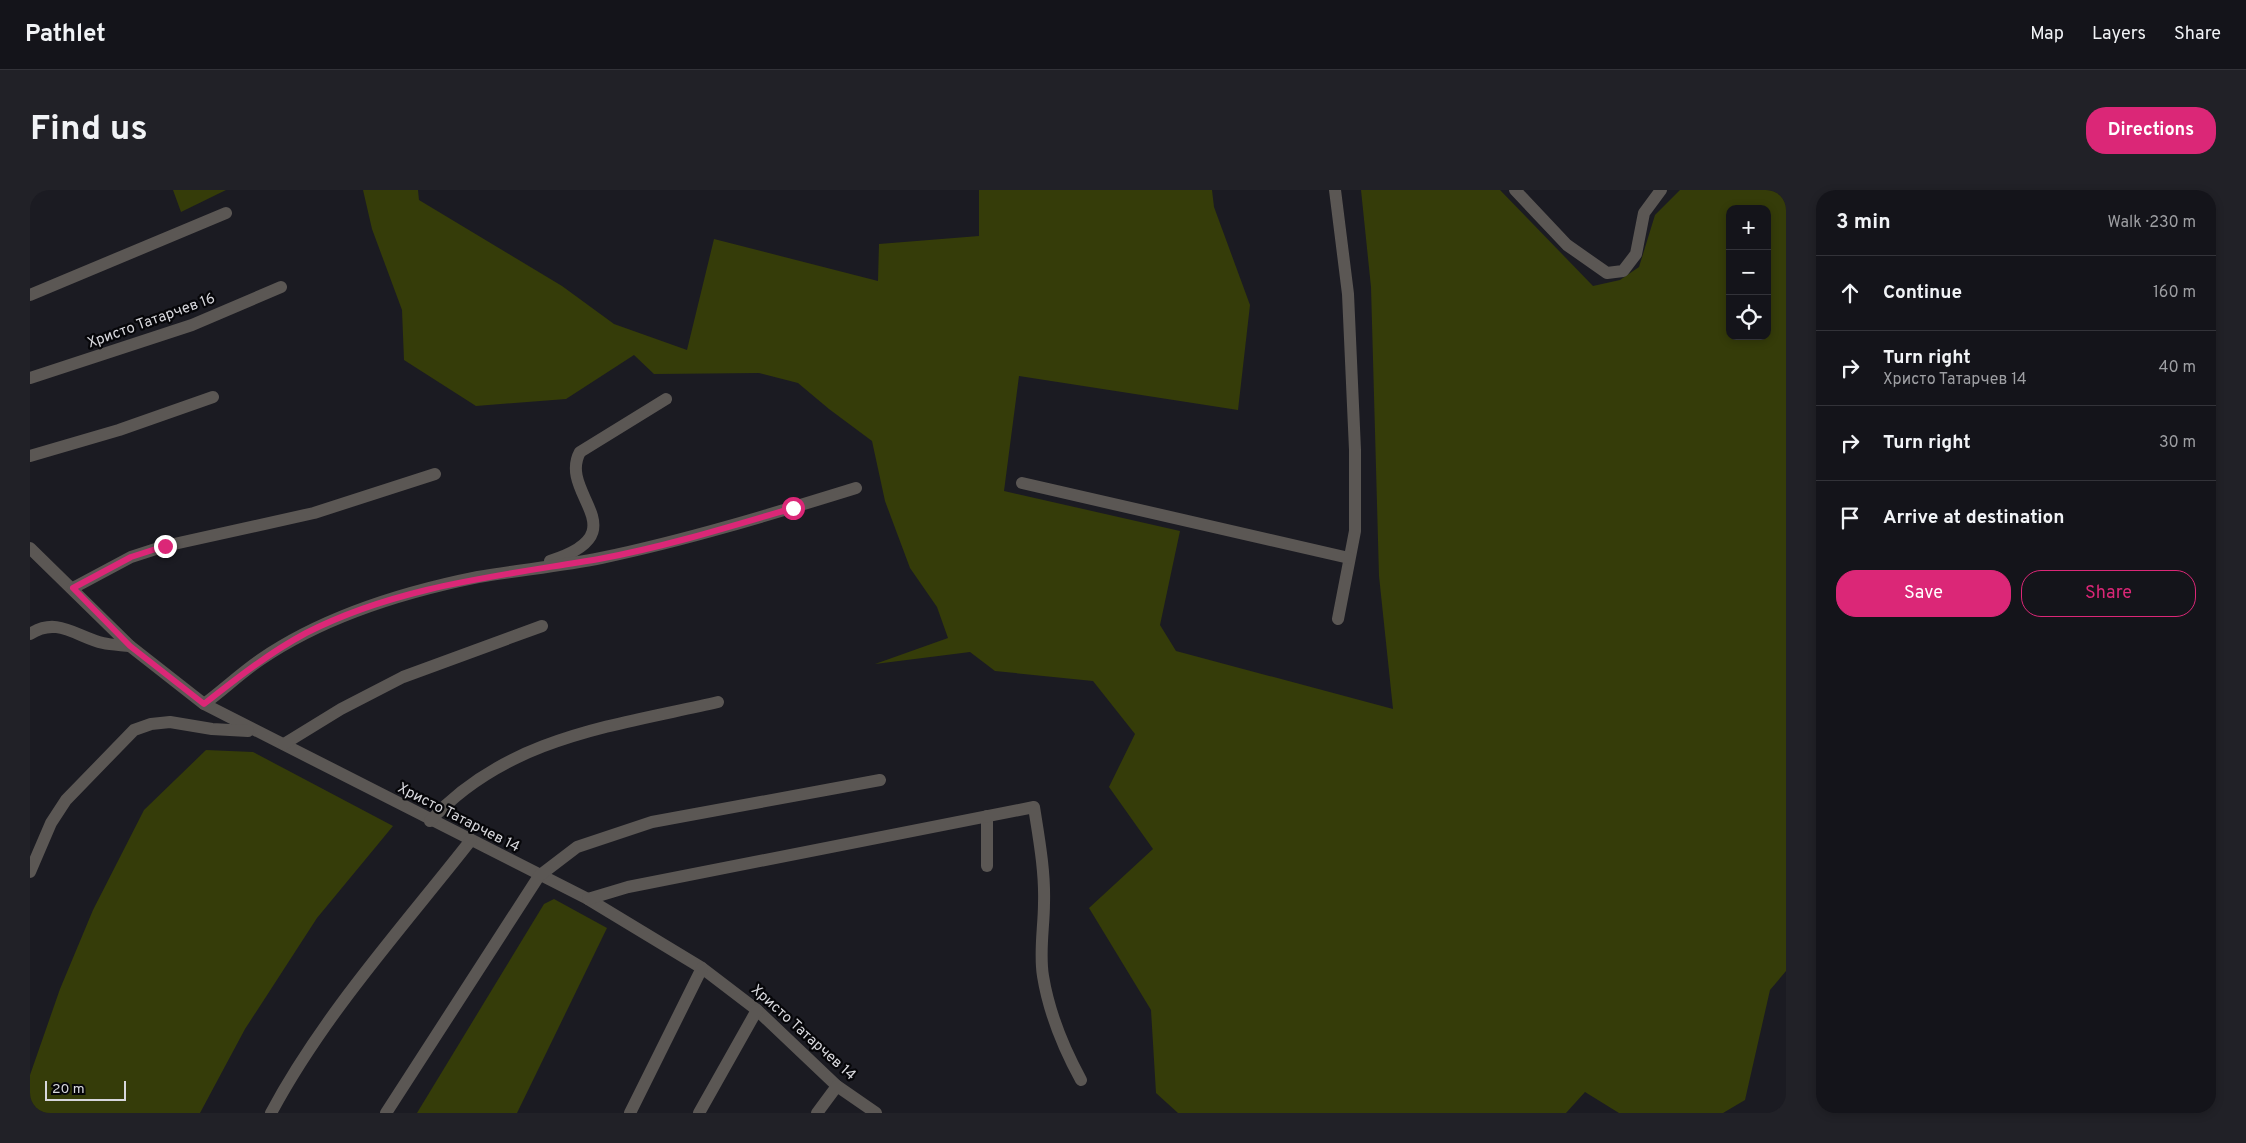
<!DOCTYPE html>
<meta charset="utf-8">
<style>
:root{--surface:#14141a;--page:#212127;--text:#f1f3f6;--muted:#9d9ea2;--line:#333339;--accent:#db2777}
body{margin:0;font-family:Overpass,sans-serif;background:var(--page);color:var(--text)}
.controls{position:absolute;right:15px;top:15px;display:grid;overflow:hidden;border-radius:10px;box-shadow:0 2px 8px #0003}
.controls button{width:45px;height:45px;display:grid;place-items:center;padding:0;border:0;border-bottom:1px solid var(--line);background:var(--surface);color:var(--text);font:25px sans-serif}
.scale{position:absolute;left:15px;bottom:12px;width:81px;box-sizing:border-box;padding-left:5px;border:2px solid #d7d7dc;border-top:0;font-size:14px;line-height:18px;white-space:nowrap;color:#d7d7dc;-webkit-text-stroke:4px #060609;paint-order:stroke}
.stop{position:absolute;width:15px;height:15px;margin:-11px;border:4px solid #db2777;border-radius:50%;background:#fff}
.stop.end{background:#db2777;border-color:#fff;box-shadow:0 1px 5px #0008}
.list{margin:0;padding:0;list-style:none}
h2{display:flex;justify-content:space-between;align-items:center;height:65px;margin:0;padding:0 20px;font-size:21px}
h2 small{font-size:16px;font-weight:400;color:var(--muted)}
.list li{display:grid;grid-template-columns:32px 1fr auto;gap:15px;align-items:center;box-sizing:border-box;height:75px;padding:0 20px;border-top:1px solid var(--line)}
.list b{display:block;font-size:19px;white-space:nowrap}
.list p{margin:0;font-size:16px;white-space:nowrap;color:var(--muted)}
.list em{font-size:16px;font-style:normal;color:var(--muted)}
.actions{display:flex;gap:10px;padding:15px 20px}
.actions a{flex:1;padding:11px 0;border:1px solid var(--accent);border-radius:20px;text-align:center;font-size:18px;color:var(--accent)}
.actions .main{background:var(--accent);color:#fff}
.icon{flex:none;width:28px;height:28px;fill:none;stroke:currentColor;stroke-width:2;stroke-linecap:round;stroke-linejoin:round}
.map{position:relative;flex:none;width:1756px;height:923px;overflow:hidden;border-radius:20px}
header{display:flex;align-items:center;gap:30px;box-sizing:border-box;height:70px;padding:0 25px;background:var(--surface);border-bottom:1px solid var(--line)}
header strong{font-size:24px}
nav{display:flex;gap:28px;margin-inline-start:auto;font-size:18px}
.intro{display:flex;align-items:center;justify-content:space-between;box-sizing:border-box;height:120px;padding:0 30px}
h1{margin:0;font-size:35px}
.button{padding:12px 22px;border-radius:20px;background:var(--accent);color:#fff;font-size:18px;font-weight:700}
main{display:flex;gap:30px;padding:0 30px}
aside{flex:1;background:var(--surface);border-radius:20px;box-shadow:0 2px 8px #0003}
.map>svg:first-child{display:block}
.green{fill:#353c09;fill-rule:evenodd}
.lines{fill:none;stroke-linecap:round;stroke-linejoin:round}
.street{stroke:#5b5754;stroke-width:12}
.route{stroke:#db2777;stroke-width:6}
.labels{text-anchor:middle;stroke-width:4.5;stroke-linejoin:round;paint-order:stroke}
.street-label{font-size:15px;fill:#d7d7dc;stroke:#060609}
</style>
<header>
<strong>Pathlet</strong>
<nav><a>Map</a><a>Layers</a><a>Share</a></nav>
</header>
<div class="intro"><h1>Find us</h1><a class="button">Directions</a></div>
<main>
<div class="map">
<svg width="1756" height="923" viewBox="0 0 1756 923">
<rect width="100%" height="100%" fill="#1b1b22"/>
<!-- green -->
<g class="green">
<path d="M143,0h53l-45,22z"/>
<path d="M333,0h55l1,10 143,86 52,38 73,26 27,-111 164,42 1,-37 100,-8v-46h233l2,17 36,98 -12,105 -219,-34 -15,115 176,40 -20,94 16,26 217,58 -14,-133 -8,-289 -10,-97h139l93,96 27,-6 19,-13 16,-52 25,-25h106v781l-16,19 -25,110 -22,13h-104l-34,-21 -19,21h-388l-22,-20 -5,-83 -62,-102 64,-59 -44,-62 26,-53 -42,-53 -98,-10 -25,-19 -95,12 73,-26 -11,-31 -27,-39 -25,-67 -13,-60 -43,-32 -31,-26 -39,-10 -105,1 -20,-19 -68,44 -90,7 -72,-46 -2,-50 -30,-81zM1700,19h37v127h-37z"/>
<path d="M176,560l47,2 140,74 -76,92 -72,111 -45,84h-170v-38l30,-86 33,-79 51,-100z"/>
<path d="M524,709l53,29 -90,185h-100l127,-209z"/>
</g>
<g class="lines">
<!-- street -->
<g class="street">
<path d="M1305,0l13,104 7,156v81l-17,88"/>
<path d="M1485,0l52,55 40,28 16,-2 13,-17 8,-41 17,-23"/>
<path d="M0,105l196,-82"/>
<path d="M0,188l162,-53 89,-38"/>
<path d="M0,266l89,-26 94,-33"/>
<path d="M992,293l327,75"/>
<path d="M0,358l100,98 74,58 384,195 114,69 55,42 80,76 39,27"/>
<path d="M520,371c91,-29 7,-67 30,-109l86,-53"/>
<path d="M43,398l58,-31 34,-11 149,-33 121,-39"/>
<path d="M0,444c27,-18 47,3 73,9 8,2 18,2 27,3"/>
<path d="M174,514c19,-14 37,-31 56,-44 64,-44 143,-68 218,-83 41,-7 83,-11 123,-19 86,-18 171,-44 255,-70"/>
<path d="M254,554l57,-35 62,-32 139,-51"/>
<path d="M957,626v50"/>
<path d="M400,631c77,-84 183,-95 288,-119"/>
<path d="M0,682l21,-49 15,-23 68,-70 17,-6 19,-2 42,7 36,2"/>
<path d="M558,709l40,-12 406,-80c5,32 11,64 10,96 0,24 -5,49 -1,73 6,37 20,71 38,104"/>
<path d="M241,923c53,-99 131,-185 200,-273"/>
<path d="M356,923l153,-237 38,-29 75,-25 228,-42"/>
<path d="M600,923l72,-145"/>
<path d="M669,923l58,-103"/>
<path d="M787,923l20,-27"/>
</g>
</g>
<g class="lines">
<!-- route -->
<path class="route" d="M135,356l-34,11 -58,31 57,58 74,58c33,-26 65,-51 102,-71 92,-47 193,-57 293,-74 65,-12 130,-32 194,-51"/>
</g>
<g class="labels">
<!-- street labels -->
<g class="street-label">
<text transform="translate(121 130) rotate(-20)" y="5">Христо Татарчев 16</text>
<text transform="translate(429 627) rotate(27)" y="5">Христо Татарчев 14</text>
<text transform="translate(774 842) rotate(42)" y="5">Христо Татарчев 14</text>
</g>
</g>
</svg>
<div class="controls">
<button>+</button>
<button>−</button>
<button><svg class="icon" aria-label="locate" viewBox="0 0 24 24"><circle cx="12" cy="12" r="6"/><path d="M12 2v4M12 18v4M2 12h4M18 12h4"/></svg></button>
</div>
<div class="scale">20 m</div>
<div class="stop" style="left:763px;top:318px"></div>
<div class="stop end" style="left:135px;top:356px"></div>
</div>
<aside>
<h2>3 min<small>Walk · 230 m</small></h2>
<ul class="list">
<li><svg class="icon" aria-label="ahead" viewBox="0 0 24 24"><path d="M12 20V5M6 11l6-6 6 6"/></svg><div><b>Continue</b></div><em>160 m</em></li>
<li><svg class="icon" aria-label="right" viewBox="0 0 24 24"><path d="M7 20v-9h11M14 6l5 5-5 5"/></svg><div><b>Turn right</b><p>Христо Татарчев 14</p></div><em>40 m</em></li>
<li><svg class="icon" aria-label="right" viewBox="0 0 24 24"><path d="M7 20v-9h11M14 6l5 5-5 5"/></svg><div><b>Turn right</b></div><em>30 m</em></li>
<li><svg class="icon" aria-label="arrive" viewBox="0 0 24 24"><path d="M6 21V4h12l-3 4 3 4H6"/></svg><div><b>Arrive at destination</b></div></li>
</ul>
<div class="actions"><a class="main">Save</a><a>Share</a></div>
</aside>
</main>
